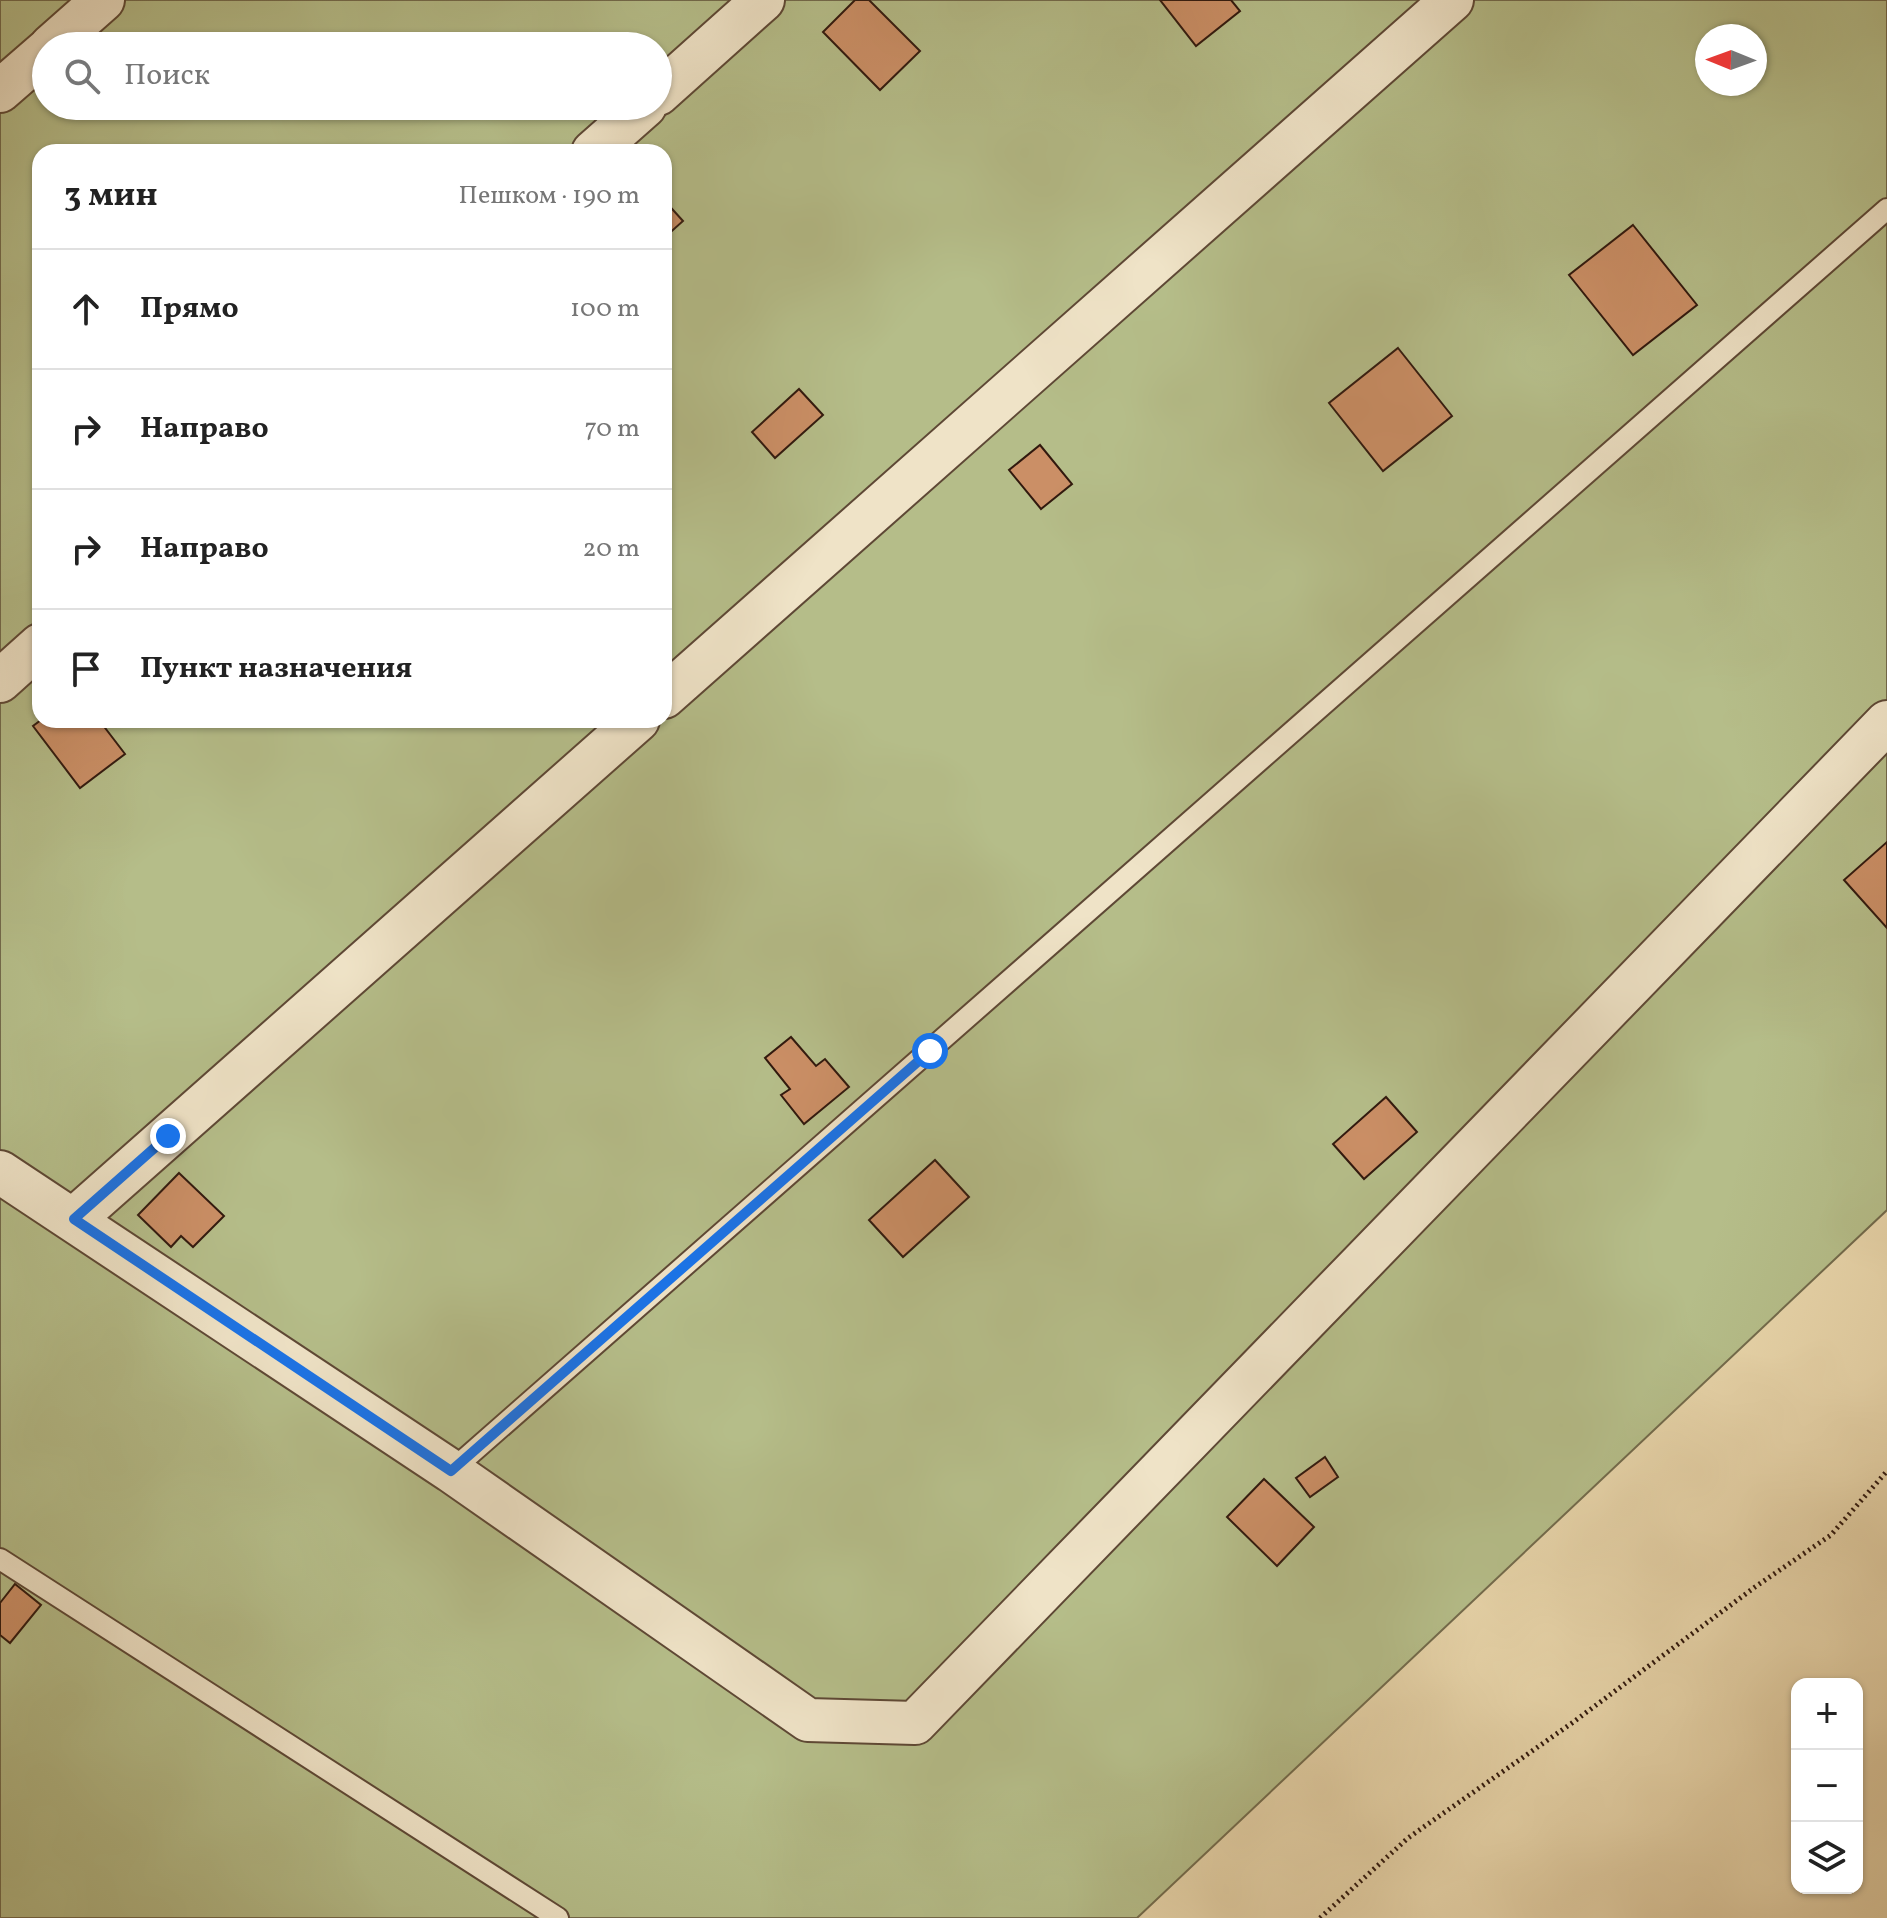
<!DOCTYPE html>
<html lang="ru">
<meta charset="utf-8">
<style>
:root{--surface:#fff;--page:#f2f2f2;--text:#222;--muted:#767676;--line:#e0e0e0}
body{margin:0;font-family:Vollkorn,serif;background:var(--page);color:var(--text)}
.controls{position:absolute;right:24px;bottom:24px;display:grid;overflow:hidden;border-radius:16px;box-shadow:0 2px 6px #0004}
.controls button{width:72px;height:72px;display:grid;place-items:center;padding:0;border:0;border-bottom:2px solid var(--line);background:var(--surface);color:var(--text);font:40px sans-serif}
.compass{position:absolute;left:1695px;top:24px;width:72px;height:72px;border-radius:50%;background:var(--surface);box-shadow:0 2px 6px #0004;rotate:271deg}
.stop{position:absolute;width:24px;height:24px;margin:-18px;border:6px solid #1a73e8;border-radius:50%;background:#fff}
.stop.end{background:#1a73e8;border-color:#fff;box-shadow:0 2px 8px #0008}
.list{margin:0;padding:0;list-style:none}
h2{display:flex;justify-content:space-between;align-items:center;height:104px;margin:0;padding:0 32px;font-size:34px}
h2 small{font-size:26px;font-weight:400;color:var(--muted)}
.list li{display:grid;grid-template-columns:52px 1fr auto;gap:24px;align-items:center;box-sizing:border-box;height:120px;padding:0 32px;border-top:2px solid var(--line)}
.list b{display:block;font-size:30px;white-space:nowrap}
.list em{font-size:26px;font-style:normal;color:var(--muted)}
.icon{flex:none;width:44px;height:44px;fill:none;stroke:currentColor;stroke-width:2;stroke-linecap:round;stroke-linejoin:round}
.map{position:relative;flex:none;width:1887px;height:1918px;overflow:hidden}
.search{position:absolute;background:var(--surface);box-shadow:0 2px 6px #0004;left:32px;top:32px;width:640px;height:88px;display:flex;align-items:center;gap:20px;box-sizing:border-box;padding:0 28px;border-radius:44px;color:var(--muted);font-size:30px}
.panel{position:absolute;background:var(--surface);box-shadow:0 2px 6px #0004;left:32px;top:144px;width:640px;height:584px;border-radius:24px}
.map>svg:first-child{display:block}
.green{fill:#b5bd89;stroke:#736b4c;stroke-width:2;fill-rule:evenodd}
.building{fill:#cb8f66;stroke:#31190e;stroke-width:2}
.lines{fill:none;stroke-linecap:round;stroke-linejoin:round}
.lane-casing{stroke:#5e4835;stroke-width:24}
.street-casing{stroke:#5e4835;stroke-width:46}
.path{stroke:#31190e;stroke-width:5;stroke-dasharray:2 4;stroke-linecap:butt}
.lane{stroke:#efe3c7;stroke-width:20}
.street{stroke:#efe3c7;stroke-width:42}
.route{stroke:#1a73e8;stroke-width:10}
</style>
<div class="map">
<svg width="1887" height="1918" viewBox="0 0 1887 1918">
<rect width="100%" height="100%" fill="#e7d4a9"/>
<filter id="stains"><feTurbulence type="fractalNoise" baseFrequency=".0025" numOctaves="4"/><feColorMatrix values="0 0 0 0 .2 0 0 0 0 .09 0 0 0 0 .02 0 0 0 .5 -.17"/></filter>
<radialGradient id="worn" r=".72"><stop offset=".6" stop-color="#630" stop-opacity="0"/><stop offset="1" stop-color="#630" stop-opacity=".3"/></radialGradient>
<!-- green -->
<path class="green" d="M0,0h1887v1210l-750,708h-1137zM1707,36h48v48h-48zM46,46h612v60h-612zM40,152h624v568h-624z"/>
<!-- building -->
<g class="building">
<path d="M855,0h14l51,51 -40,39 -57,-58z"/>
<path d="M1160,0h71l9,11 -44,35z"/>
<path d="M664,200l19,21 -19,17z"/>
<path d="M1633,225l64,80 -64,50 -64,-80z"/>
<path d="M1398,348l54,68 -69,55 -54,-68z"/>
<path d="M799,389l24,26 -48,43 -23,-26z"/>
<path d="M1040,445l32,39 -31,25 -32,-39z"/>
<path d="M41,720h58l26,34 -45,34 -47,-62z"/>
<path d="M1887,842v86l-43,-48z"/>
<path d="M791,1037l25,29 9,-7 24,28 -45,37 -23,-29 9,-6 -25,-31z"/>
<path d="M1386,1097l31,35 -53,47 -31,-35z"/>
<path d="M935,1160l34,37 -66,60 -34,-37z"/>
<path d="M179,1173l45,43 -31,31 -12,-11 -10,11 -33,-32z"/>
<path d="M1325,1457l13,20 -28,20 -14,-19z"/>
<path d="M1264,1479l50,48 -37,39 -50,-49z"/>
<path d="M15,1584l26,21 -31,38 -10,-8v-32z"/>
</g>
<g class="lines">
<defs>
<g id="lane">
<path d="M451,1471l1436,-1262"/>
<path d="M0,1559l558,359"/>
</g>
<g id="street">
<path d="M51,46l52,-46"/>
<path d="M0,91l46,-40"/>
<path d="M658,94l105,-94"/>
<path d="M593,152l52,-46"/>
<path d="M0,681l40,-36"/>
<path d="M664,697l788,-697"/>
<path d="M0,1172l451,299 357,249 107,3 972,-1001"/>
<path d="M74,1219l564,-499"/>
</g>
</defs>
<!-- lane casing -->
<use href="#lane" class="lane-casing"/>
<!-- street casing -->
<use href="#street" class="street-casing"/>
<!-- path -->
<path class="path" d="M1320,1918l88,-80 164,-115 183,-136 76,-52 56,-64"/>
<!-- lane -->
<use href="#lane" class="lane"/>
<!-- street -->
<use href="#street" class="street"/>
</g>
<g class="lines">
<!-- route -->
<path class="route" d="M168,1136l-94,83 377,252 479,-420"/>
</g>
<rect width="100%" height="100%" filter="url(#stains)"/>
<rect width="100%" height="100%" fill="url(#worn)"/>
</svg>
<div class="controls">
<button>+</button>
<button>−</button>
<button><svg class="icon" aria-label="layers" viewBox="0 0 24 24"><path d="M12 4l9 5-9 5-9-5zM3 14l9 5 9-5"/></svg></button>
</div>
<svg class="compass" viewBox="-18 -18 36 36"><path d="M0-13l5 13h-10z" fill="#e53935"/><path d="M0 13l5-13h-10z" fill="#767676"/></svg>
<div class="stop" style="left:930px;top:1051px"></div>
<div class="stop end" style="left:168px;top:1136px"></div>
<div class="search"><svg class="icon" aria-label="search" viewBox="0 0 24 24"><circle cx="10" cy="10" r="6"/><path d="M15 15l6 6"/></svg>Поиск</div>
<section class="panel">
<h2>3 мин<small>Пешком · 190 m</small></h2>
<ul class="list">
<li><svg class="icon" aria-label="ahead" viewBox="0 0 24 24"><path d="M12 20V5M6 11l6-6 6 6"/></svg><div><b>Прямо</b></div><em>100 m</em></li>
<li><svg class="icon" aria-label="right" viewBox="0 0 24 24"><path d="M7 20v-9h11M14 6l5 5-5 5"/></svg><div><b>Направо</b></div><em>70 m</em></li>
<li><svg class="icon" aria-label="right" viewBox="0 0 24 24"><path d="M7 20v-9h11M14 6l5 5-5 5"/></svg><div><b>Направо</b></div><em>20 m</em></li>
<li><svg class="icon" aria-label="arrive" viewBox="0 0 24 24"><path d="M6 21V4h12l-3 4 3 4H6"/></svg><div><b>Пункт назначения</b></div></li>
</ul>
</section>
</div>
